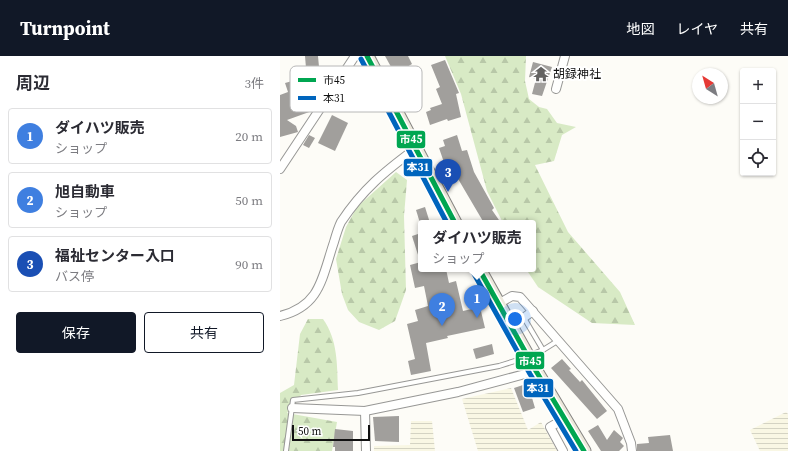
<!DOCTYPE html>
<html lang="ja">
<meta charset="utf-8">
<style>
:root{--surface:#fff;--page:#f2f2f3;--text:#2b2b33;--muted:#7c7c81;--line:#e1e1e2;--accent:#111827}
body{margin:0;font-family:"Source Serif 4","Noto Sans JP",serif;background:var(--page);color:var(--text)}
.controls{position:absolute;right:12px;top:12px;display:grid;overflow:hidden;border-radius:4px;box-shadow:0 1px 3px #0004}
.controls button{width:36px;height:36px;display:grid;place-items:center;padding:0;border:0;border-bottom:1px solid var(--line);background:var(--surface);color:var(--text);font:20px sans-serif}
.compass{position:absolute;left:412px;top:12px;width:36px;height:36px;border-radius:50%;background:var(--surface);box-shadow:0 1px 3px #0004;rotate:323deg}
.scale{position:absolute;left:12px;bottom:10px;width:78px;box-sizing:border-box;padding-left:4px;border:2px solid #111;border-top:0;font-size:11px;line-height:14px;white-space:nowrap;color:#111;-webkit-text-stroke:3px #fff;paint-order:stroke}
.you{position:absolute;left:235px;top:263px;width:14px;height:14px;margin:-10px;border:3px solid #fff;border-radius:50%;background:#1a73e8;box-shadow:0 0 0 6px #1a73e833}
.badge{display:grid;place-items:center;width:26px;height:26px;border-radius:50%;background:var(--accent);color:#fff;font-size:13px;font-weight:700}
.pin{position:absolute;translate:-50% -33px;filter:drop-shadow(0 1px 2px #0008)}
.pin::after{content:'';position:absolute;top:21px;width:14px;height:12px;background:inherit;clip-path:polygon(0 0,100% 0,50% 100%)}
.popup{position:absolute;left:138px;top:164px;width:118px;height:52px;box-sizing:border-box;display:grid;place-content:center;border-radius:4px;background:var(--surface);filter:drop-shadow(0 1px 3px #0005);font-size:13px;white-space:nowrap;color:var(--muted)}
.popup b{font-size:15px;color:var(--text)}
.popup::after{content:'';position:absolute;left:50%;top:100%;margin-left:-8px;border:8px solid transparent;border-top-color:var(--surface)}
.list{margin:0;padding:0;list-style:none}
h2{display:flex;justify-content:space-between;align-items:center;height:52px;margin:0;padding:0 16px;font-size:17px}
h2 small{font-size:13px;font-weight:400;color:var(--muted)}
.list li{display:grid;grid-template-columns:26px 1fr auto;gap:12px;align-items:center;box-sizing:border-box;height:56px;margin:0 8px 8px;padding:0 8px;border:1px solid var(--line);border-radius:4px}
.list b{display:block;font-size:15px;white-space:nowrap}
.list p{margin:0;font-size:13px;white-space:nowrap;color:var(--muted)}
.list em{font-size:13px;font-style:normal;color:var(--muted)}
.actions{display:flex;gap:8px;padding:12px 16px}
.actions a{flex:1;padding:9px 0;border:1px solid var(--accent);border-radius:4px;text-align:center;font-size:14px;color:var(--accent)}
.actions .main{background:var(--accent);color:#fff}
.icon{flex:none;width:22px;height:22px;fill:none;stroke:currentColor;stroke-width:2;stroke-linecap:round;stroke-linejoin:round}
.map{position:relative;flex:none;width:508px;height:395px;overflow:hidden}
header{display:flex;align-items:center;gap:24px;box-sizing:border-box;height:56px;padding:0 20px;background:var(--accent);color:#fff}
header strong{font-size:19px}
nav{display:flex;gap:22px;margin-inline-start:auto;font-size:14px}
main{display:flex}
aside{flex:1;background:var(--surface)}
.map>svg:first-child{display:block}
.farmland{fill:url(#farmland-rules)}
.forest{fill:url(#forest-firs)}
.building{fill:#a19f9c}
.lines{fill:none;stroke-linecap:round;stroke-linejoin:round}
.service-casing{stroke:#979795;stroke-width:6}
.minor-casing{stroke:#979795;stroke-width:10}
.primary-casing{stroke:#858482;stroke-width:15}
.service{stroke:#fffffe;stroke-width:4}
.minor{stroke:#fffffe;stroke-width:8}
.primary{stroke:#ede9dc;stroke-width:13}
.bus-1-casing{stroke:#fff;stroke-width:8}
.bus-2-casing{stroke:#fff;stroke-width:8}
.bus-1{stroke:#00a651;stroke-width:5}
.bus-2{stroke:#0065bd;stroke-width:5}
.labels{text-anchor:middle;stroke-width:4;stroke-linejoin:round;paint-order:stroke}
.poi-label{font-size:12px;fill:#111;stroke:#fff;text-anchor:start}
.key{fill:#fff;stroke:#b8b8b8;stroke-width:1}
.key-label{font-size:11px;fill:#111}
.line-badge{stroke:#fff;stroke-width:1.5}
.badge-label{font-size:11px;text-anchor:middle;font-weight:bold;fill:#fff}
</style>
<header>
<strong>Turnpoint</strong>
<nav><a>地図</a><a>レイヤ</a><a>共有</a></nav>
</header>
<main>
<aside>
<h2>周辺<small>3件</small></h2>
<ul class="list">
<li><span class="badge" style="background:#3f7fe0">1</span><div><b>ダイハツ販売</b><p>ショップ</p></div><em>20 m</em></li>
<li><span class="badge" style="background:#3f7fe0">2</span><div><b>旭自動車</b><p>ショップ</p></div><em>50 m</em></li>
<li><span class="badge" style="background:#1a4fb4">3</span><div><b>福祉センター入口</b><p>バス停</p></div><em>90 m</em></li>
</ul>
<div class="actions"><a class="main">保存</a><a>共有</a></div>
</aside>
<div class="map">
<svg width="508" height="395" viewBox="0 0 508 395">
<defs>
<pattern id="farmland-rules" width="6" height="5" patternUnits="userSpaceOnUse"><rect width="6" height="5" fill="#f9f7e4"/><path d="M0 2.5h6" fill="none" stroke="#d4d3c3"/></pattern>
<pattern id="forest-firs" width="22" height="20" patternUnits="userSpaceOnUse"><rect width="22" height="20" fill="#d8eac5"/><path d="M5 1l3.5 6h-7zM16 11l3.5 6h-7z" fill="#b8c8a8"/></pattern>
</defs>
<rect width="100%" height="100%" fill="#fdfcf7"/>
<!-- farmland -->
<g class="farmland">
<path d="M231,332l17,42 13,-8 16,29h-79l-16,-52z"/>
<path d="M506,356l2,2v37h-28l-10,-21z"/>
<path d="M131,365h21l3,30h-61v-5l36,-1z"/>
</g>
<!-- forest -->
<g class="forest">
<path d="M165,0h81l-1,25 4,18 10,8 8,2 10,14 19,4 -14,8 -8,26 -19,4 33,67 52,60 15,33 -43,-2 -54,-36 -12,-18h7v-46h-30l-16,-32 -26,-97z"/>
<path d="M116,116l11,8 -3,36 2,74 -11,31 -16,9 -20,-8 -11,-12 -6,-16 -6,-35 10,-32 11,-20z"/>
<path d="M28,263h15c15,21 14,46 15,71l-37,5 -14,18 50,9 -5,29h-52v-58l14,-8 6,-51z"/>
</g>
<!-- building -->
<g class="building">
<path d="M25,0h13l1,11 -13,1z"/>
<path d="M105,0h23l4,8 -17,10z"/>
<path d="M165,4l14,33 -3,1 5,23 -13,4 -1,-2 -17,6 -4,-13 5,-2 -1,-2 12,-4 -6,-15 4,-2 -9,-22z"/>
<path d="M253,6l19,5 -10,29 -10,-2 4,-15 -7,-2z"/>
<path d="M71,16l10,7 -20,29 -9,-7z"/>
<path d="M27,21l7,28 -4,1 2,5 -25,9 9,6 2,6 -18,5v-42l8,-3 -3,-9z"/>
<path d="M52,59l16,8 -13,28 -17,-8z"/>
<path d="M29,79l6,3 -6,10 -6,-3z"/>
<path d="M177,79l5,16 5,-1 7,22 20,36 -2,2 9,13h-17l-30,-51 -6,2 -9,-26 6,-2 -2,-6z"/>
<path d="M145,151l5,16h-10l-4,-13z"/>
<path d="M141,177v24l-2,1 -7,-22z"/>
<path d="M141,206v7h25l3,14 7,-2 7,30 17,-4 5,21 -38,8 1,2 -22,5 5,28 -20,4 -3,-14 7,-2 -8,-35 11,-3 -3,-11 13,-4 -4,-20 -9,2 -5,-23z"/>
<path d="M212,288l2,10 -18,5 -3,-10z"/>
<path d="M282,303l9,10 -2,1 11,12 2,-2 25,31 -10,8 -46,-51z"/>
<path d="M243,329l2,8 5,-2 5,17 -12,4 -9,-24z"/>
<path d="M119,360v26l-24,-1 -2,-24z"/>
<path d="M318,369l9,15 7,-10 9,8 -3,4 4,4 -5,5h-18l-13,-20z"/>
<path d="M55,373l18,2v20h-18v-4h-2z"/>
<path d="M390,379l3,16h-36v-7l12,-1 -1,-6z"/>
</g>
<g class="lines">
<defs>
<g id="service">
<path d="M244,262l19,32 16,-10"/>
<path d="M6,395l7,-51 65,-7 141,-27 19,-6 25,-10"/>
</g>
<g id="minor">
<path d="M276,33l9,-33"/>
<path d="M0,113l75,-113"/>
<path d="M218,248l14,-8 8,1 98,112 13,34 1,8"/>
<path d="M0,260c41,-10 42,-39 54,-74 2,-7 4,-14 7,-20 22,-33 43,-50 74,-73"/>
<path d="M239,265l14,-10"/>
<path d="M12,352l73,3 93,-19 78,-21"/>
<path d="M85,355l1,40"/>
<path d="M283,395l-13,-24 14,-8"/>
</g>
<g id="primary">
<path d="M87,0l88,167"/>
<path d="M199,213l57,102 48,80"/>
</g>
</defs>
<!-- service casing -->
<use href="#service" class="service-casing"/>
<!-- minor casing -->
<use href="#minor" class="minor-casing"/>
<!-- primary casing -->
<use href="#primary" class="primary-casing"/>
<!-- service -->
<use href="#service" class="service"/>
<!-- minor -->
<use href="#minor" class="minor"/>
<!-- primary -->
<use href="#primary" class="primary"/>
<defs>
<g id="bus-1">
<path d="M87,0l88,167"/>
<path d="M199,213l57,102 48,80"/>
</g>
<g id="bus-2">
<path d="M81,3l86,164"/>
<path d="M193,216l57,102 46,77"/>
</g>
</defs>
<!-- bus-1 casing -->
<use href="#bus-1" class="bus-1-casing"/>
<!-- bus-2 casing -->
<use href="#bus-2" class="bus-2-casing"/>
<!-- bus-1 -->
<use href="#bus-1" class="bus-1"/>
<!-- bus-2 -->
<use href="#bus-2" class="bus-2"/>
</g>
<!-- icons -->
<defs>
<symbol id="temple-bare" viewBox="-9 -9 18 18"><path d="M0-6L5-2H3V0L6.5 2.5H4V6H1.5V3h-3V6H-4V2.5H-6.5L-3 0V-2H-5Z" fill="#646362" stroke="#fff" stroke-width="2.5" paint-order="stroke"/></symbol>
</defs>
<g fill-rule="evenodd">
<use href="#temple-bare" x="250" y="7" width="22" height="22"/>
</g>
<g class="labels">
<!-- poi labels -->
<g class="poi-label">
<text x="273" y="22">胡録神社</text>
</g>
</g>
<!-- legend -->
<rect x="10" y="10" width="132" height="46" rx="6" class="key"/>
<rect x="18" y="22" width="18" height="4" fill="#00a651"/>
<rect x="18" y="40" width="18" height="4" fill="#0065bd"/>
<g class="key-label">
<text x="43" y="28">市45</text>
<text x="43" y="46">本31</text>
</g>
<g class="line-badge">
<rect x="116" y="74" width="30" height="19" rx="4" fill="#00a651"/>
<rect x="123" y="102" width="30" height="19" rx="4" fill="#0065bd"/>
<rect x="235" y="295" width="30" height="19" rx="4" fill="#00a651"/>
<rect x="243" y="322" width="31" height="20" rx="4" fill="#0065bd"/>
</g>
<g class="badge-label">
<text x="131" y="87">市45</text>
<text x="138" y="115">本31</text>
<text x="250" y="309">市45</text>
<text x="258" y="336">本31</text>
</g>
</svg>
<div class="controls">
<button>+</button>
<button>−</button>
<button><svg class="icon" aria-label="locate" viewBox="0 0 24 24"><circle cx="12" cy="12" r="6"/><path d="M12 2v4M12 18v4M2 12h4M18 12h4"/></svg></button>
</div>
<svg class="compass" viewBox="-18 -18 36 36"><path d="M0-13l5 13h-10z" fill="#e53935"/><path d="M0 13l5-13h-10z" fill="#7c7c81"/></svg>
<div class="scale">50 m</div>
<div class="you"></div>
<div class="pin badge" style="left:197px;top:262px;background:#3f7fe0">1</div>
<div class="popup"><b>ダイハツ販売</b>ショップ</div>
<div class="pin badge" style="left:162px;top:270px;background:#3f7fe0">2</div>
<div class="pin badge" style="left:168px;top:136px;background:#1a4fb4">3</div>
</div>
</main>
